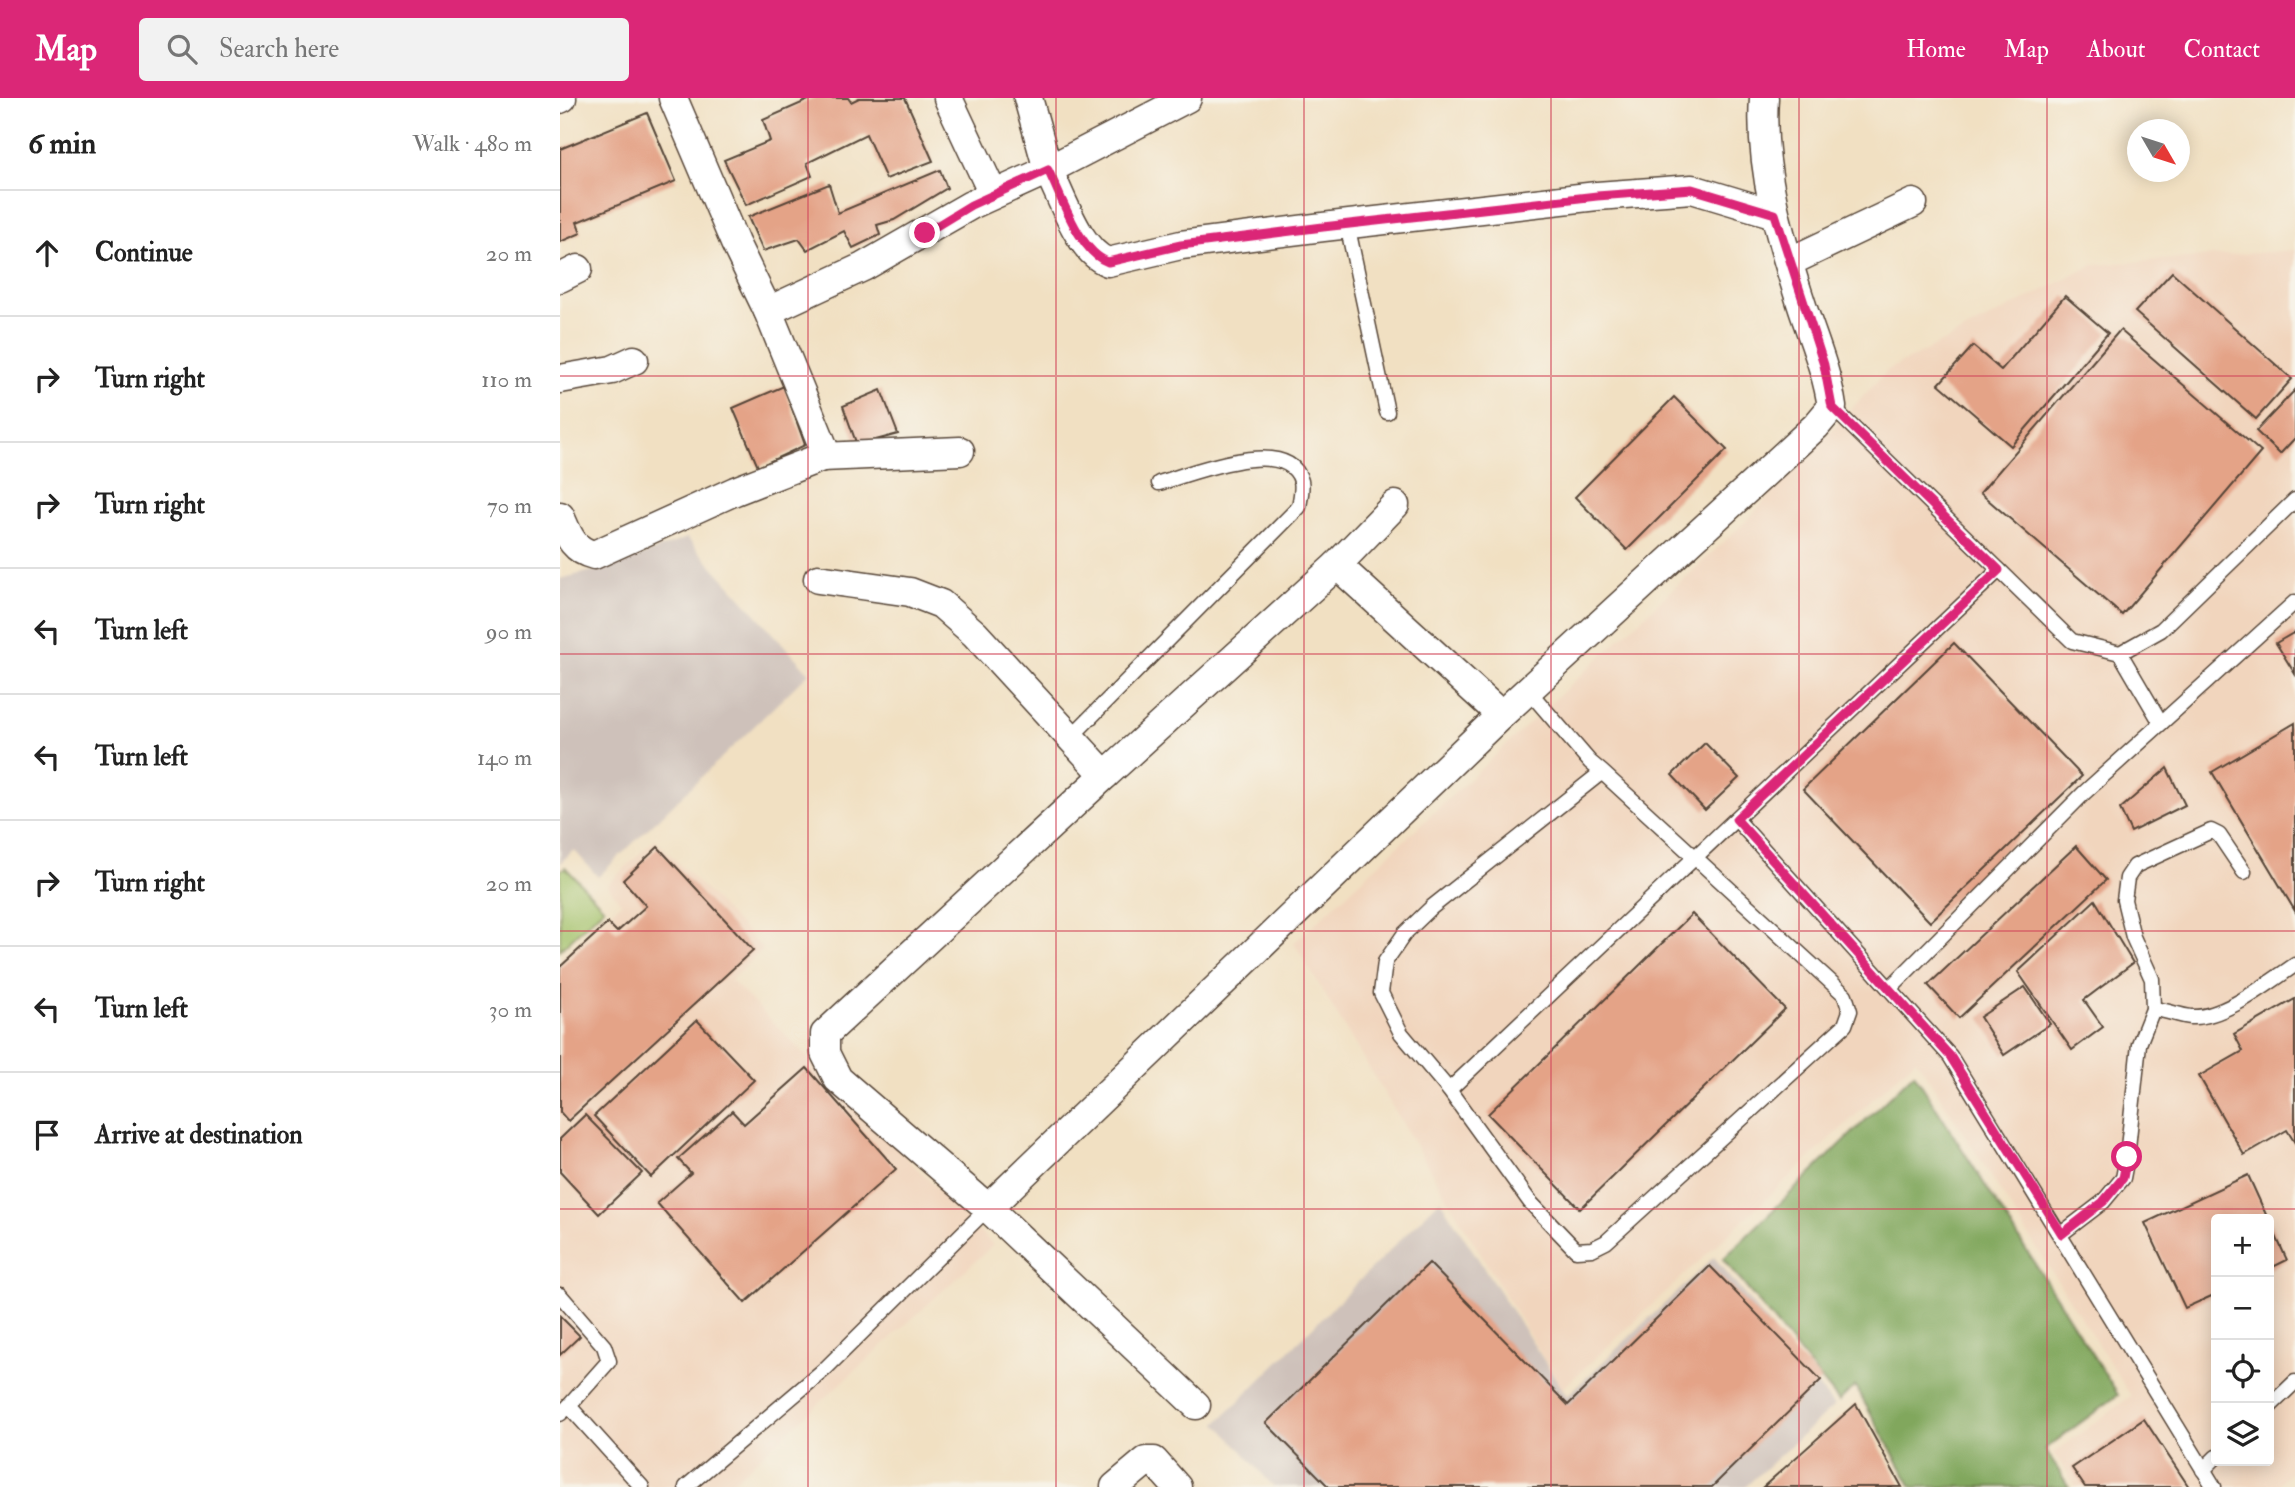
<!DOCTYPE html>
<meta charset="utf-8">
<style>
:root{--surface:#fff;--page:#f2f2f2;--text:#222;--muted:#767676;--line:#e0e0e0;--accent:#db2777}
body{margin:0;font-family:"IM FELL Double Pica",serif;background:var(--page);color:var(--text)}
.controls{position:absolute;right:21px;bottom:21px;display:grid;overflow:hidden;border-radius:7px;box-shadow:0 4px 18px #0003}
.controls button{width:63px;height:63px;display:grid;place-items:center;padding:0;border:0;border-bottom:2px solid var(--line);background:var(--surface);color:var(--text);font:35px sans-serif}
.compass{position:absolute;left:1567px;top:21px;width:63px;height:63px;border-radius:50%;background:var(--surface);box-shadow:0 4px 18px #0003;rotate:129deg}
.stop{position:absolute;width:21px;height:21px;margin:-16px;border:5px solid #db2777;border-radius:50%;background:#fff}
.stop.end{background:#db2777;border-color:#fff;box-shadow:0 2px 7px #0008}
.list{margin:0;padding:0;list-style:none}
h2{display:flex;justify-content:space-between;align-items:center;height:91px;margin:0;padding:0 28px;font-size:30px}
h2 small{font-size:23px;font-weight:400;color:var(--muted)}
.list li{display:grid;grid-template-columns:46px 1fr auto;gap:21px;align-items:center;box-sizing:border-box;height:126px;padding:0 28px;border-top:2px solid var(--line)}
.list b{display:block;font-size:26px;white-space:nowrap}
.list em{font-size:23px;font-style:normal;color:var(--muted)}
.icon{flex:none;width:38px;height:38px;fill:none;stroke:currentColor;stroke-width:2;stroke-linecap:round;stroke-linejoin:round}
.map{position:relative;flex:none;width:1735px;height:1389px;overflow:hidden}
header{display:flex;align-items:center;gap:42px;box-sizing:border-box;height:98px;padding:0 35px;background:var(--accent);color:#fff}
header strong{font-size:33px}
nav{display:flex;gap:38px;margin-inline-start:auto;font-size:24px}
.search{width:490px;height:63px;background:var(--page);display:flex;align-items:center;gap:18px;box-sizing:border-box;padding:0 24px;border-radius:7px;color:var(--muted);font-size:26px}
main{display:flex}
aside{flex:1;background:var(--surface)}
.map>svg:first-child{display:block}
.built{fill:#f1d5bd;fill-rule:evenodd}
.industrial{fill:#cec1ba}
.green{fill:#a2c169;stroke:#6e7644;stroke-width:2}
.forest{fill:#81a75d;stroke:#5e683e;stroke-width:2}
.building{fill:#e4a387}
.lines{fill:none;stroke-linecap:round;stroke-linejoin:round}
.lane-casing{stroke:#564537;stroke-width:17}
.street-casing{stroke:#564537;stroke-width:31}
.lane{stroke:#fff;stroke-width:14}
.street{stroke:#fff;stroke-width:28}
.route{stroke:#db2777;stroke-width:9}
.grid{fill:none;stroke:#d1495b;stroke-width:2;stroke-opacity:0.55}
</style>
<header>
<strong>Map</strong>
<div class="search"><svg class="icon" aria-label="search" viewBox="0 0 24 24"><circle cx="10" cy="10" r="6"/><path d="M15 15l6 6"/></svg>Search here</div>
<nav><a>Home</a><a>Map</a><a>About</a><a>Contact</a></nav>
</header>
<main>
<aside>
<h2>6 min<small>Walk · 480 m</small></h2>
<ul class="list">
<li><svg class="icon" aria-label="ahead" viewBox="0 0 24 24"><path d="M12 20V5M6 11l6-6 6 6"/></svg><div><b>Continue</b></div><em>20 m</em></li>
<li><svg class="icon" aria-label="right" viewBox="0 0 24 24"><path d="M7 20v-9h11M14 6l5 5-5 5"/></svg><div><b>Turn right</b></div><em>110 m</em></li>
<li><svg class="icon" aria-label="right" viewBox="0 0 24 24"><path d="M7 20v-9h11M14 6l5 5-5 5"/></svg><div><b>Turn right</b></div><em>70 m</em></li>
<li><svg class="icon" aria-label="left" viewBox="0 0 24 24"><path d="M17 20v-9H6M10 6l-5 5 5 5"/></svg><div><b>Turn left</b></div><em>90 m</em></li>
<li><svg class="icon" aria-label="left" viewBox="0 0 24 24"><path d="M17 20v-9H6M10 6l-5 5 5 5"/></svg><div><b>Turn left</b></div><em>140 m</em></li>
<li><svg class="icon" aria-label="right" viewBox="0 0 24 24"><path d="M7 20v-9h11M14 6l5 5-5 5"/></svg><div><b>Turn right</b></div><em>20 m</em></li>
<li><svg class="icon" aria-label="left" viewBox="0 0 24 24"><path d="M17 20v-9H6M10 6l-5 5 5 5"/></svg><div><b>Turn left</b></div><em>30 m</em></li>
<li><svg class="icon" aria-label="arrive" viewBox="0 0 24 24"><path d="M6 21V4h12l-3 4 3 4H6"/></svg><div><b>Arrive at destination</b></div></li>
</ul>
</aside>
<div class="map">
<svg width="1735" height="1389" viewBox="0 0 1735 1389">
<rect width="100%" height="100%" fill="#f7f3e8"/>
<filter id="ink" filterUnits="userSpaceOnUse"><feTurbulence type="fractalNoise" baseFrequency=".0143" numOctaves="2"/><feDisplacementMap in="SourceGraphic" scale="14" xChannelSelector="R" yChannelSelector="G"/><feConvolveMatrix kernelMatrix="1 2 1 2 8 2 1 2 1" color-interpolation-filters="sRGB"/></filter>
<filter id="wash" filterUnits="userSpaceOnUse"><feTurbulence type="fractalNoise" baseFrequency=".00686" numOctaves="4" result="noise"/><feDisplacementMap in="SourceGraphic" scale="28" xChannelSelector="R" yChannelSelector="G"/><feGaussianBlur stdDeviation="1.57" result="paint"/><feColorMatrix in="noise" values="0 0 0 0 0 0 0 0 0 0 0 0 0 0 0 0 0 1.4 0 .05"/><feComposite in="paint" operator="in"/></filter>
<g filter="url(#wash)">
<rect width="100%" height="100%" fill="#f1e0c2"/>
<!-- built -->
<g class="built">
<path d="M1735,152v1217l-18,20h-201l-22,-34 77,-57 -215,-337 -354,330 -268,-446 450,-420 144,-153 205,-105zM1656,1121h53v242h-53z"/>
<path d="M95,741l108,110 -32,31 262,265 -266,242h-167v-528l61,-56 -14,-18z"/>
</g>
<!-- industrial -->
<g class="industrial">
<path d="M127,440l122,135 -211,204 -24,-27 -14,13v-284l56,-14z"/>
<path d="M880,1102l127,196 147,-139 120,149 -89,81h-471l-57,-64z"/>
</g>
<!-- green -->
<path class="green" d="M5,769l39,41 -44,42v-79z"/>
<!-- forest -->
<path class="forest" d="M1354,975l204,322 -73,54 24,38h-157l-57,-101 -16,15 -116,-142z"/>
<g id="blocks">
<!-- building -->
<g class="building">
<path d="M253,0h35l3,4 8,-4h46l28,63 -47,18 -20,-45 -59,29 5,13 -66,29 -22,-45 46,-19 -7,-21z"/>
<path d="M87,15l29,68 -99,41 4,11 -21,9v-93z"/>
<path d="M380,72l7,18 -53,32 -17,5 3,10 -27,13 -9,-17 -37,19 -8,-11 -36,12 -15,-34 81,-33 9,29z"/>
<path d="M1612,174l120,107 -36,40 -121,-107z"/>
<path d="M1505,198l43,37 -97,113 -72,-62 34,-38 28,24z"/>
<path d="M1560,232l141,122 -139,163 -142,-122z"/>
<path d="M224,288l21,59 -47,22 -25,-59z"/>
<path d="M321,292l17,44 -41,11 -14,-39z"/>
<path d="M1735,292v48l-15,16 -24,-23z"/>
<path d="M1114,299l53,53 -100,100 -52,-53z"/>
<path d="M1735,534v42l-19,-31z"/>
<path d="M1394,545l128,133 -152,146 -127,-133z"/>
<path d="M1735,625v188l-83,-139z"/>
<path d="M1145,645l34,35 -34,32 -33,-35z"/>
<path d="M1607,670l18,37 -54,27 -11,-23z"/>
<path d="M1516,748l30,34 -147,138 -31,-33z"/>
<path d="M98,749l95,103 -185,171 -8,-9v-145l48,-44 9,9 29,-26 -23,-26z"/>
<path d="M1535,802l38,63 -49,37 19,27 -31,23 -54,-78z"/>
<path d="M1132,816l93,95 -205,200 -92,-95z"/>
<path d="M1465,889l25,37 -46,31 -24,-38z"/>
<path d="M1735,901v144l-8,-13 -43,25 -45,-79 44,-25 -9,-17z"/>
<path d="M137,922l57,60 -103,97 -57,-61z"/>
<path d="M247,970l89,101 -151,134 -88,-100 34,-30 -13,-14 54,-48 12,13z"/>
<path d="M25,1017l57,58 -43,41 -39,-42v-33z"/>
<path d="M1688,1077l20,44h-52v75l-31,14 -40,-85z"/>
<path d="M1709,1123l18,39 -18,9z"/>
<path d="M869,1165l139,142 142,-139 111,114 -109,107h-383l-63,-64z"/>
<path d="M0,1218l20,20 -20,19z"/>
<path d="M1296,1306l46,83h-139z"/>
<path d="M1584,1321l45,68h-104l-13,-19z"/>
</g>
</g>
</g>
<g filter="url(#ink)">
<use href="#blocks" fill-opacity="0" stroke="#564537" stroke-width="2"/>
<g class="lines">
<defs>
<g id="lane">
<path d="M787,126l40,188"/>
<path d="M1272,309l240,234 48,12 41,-23 134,-130"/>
<path d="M1560,555l41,70"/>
<path d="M968,592l62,72 12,10 243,223 5,16 -5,14 -239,217 -14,7 -16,1 -46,-48 -81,-112 -48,-57 -20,-40 4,-31 20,-29 27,-26 170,-135"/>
<path d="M510,640l229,-231c1,-8 4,-18 2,-26 -13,-47 -111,-7 -142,2"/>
<path d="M1176,721l214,237 264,431"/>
<path d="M1331,889l193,-194 211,-191"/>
<path d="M1593,911c14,1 26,7 38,8 33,2 78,-35 104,-52"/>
<path d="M889,992l550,-520"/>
<path d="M1501,1136l42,-32 20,-24 4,-21 12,-113 14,-35 -1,-30 -19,-42 -9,-37 3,-22 8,-12 76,-35 8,4 25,37"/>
<path d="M0,1197l44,51 5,15 -40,45"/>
<path d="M1709,1309l26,-25"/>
<path d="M0,1316l9,-8 73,81"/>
<path d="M1643,1372l13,-13"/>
<path d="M126,1389l140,-119 162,-160"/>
</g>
<g id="street">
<path d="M113,0l62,145 33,68 95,-44 108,-62 77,-35c14,27 31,82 60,92l73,-17 142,-18 274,-31 95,-7 83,25"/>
<path d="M388,0l45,96"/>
<path d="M468,0l20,72 139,-72"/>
<path d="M0,1l2,-1"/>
<path d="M1229,164l124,-59"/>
<path d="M0,180l18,-9"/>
<path d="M0,281l52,-9 22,-10"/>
<path d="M262,359l138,-6"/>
<path d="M0,418c8,18 12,34 34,39l141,-64 87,-34 1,-11 -55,-135"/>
<path d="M777,467l58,-60"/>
<path d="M258,481l92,13 31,12 34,30 130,141 -280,259v19l13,26 150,129 208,197"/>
<path d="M545,677l232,-210 164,150"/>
<path d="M428,1110l513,-493 315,-289 16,-19c-5,-35 -18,-65 -29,-98 -22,-67 -44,-140 -39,-211"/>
<path d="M555,1389l31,-26h8l23,26"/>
</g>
</defs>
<!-- lane casing -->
<use href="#lane" class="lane-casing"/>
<!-- street casing -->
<use href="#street" class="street-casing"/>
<!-- lane -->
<use href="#lane" class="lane"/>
<!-- street -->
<use href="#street" class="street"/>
</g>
</g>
<g class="lines" filter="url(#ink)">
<!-- route -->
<path class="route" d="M365,135l46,-28 77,-35c14,27 31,82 60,92l73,-17 142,-18 274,-31 95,-7 83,25 49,151 8,42 167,163 -263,249 214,237 112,178 41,-32 20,-24 4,-21"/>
</g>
<!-- grid -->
<path class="grid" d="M248,0v1389M496,0v1389M744,0v1389M991,0v1389M1239,0v1389M1487,0v1389M0,278h1735M0,556h1735M0,833h1735M0,1111h1735"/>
</svg>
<div class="controls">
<button>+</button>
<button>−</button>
<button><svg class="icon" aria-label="locate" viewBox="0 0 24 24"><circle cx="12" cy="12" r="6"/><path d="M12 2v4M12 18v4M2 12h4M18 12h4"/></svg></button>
<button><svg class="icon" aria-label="layers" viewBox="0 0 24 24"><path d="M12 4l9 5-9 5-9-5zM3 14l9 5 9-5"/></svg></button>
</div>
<svg class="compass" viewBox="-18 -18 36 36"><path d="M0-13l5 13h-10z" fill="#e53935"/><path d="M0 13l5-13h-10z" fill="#767676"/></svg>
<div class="stop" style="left:1567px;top:1059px"></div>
<div class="stop end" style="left:365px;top:135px"></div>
</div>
</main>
